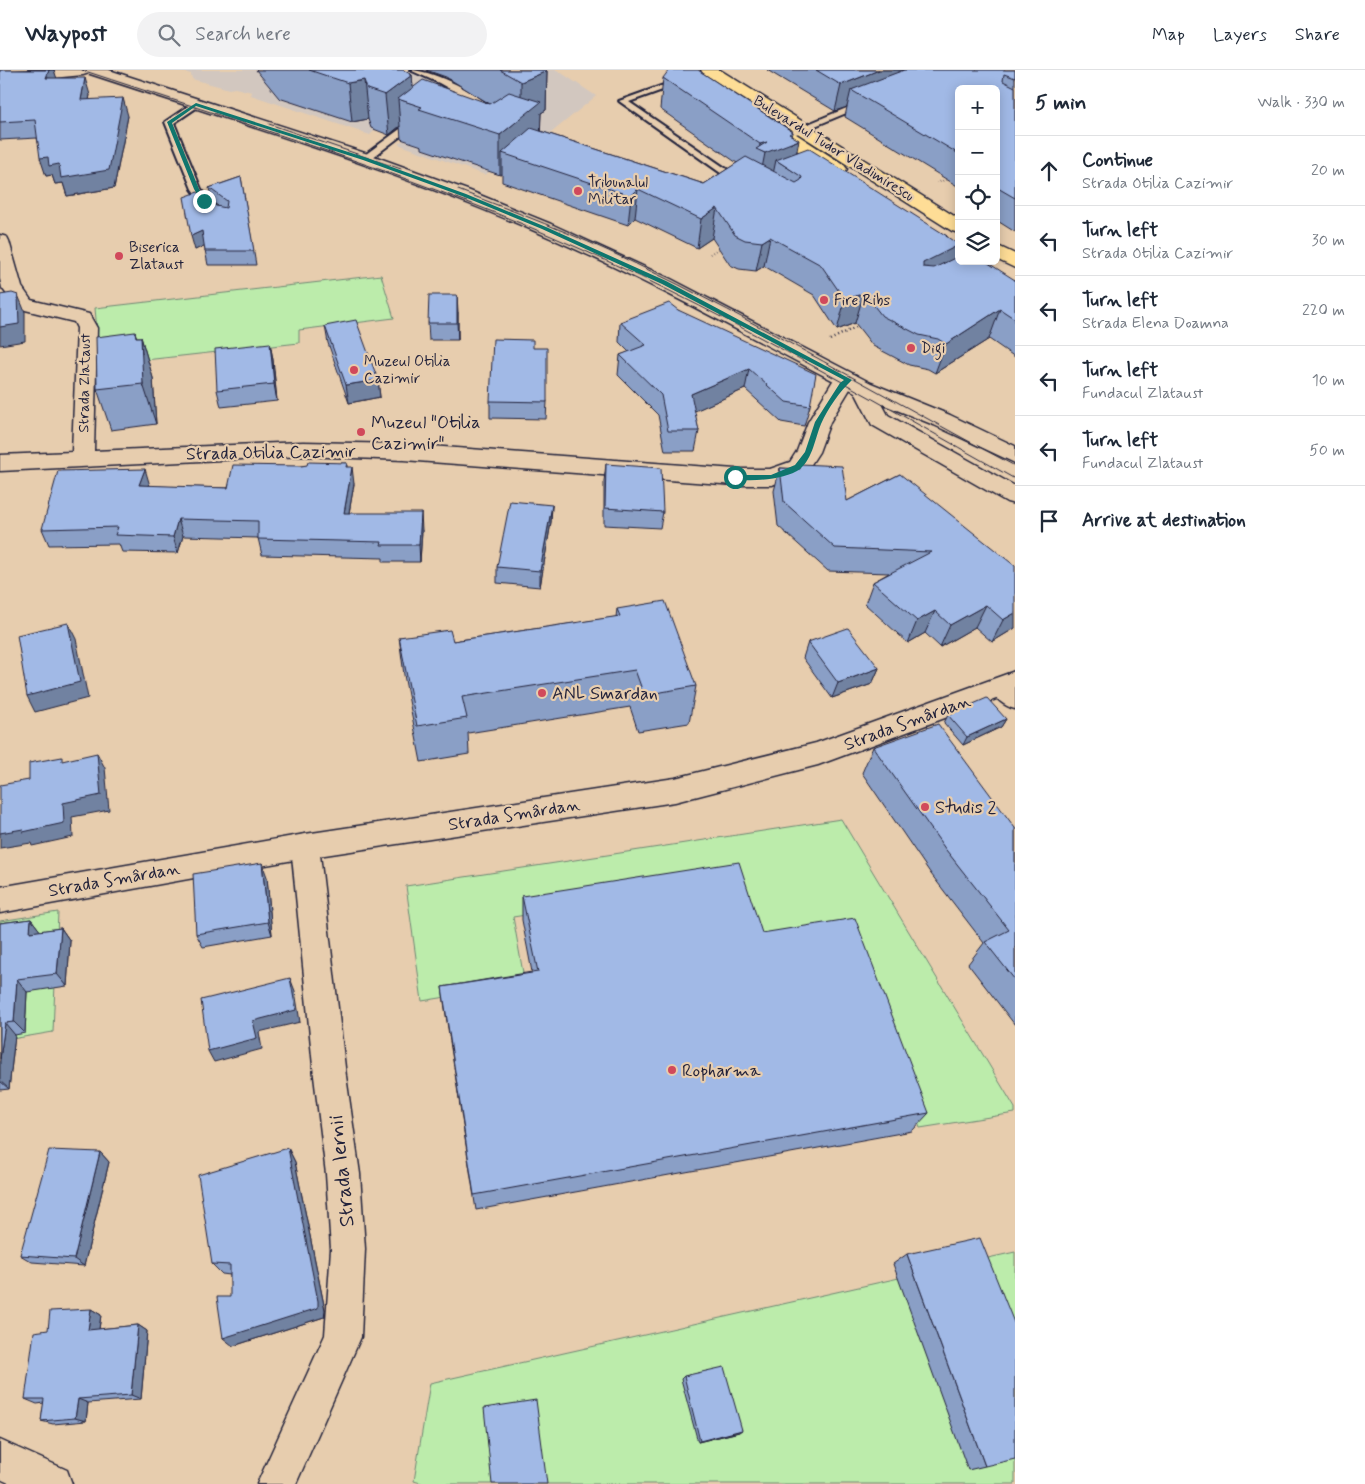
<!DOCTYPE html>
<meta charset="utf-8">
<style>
:root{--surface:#fff;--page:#f2f2f3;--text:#1f2937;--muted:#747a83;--line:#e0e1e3}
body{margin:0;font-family:Mynerve,sans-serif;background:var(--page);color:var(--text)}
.controls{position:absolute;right:15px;top:15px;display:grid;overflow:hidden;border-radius:8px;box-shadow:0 2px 12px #0003}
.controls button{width:45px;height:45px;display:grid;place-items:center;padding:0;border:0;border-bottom:1px solid var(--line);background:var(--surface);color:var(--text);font:25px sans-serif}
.stop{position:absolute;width:15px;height:15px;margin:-11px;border:4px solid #0f766e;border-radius:50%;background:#fff}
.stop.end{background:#0f766e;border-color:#fff;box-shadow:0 1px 5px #0008}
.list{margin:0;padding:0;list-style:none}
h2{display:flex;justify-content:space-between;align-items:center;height:65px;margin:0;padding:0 20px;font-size:21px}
h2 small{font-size:16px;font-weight:400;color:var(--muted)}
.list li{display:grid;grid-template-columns:32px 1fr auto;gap:15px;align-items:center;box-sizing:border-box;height:70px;padding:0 20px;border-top:1px solid var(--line)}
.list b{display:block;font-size:19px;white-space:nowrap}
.list p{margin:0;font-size:16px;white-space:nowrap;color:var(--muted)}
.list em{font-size:16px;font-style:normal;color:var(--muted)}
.icon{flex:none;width:28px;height:28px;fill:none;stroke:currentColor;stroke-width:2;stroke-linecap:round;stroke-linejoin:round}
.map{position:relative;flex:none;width:1015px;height:1414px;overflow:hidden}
header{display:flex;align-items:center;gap:30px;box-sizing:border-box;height:70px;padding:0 25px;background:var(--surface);border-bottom:1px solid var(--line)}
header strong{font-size:24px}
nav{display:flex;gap:28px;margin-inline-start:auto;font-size:18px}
.search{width:350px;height:45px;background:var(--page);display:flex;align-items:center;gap:12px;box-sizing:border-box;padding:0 18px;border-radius:28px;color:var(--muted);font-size:19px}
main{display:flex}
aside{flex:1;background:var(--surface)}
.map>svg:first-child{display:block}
.built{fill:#d2c7bf}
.green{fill:#bcecab;stroke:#6f8773}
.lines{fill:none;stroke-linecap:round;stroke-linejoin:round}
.service-casing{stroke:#22223b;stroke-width:4}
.minor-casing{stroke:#22223b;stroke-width:3}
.tertiary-casing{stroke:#22223b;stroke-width:3}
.secondary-casing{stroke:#22223b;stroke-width:3}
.primary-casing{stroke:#22223b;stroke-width:3}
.path-far1{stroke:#22223b;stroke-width:2;stroke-dasharray:0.5 2.5;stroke-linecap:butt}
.path{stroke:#22223b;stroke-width:2.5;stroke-dasharray:1 3;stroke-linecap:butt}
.service{fill:#e7cdae;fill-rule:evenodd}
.minor{fill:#e7cdae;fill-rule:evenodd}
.tertiary{fill:#e7cdae;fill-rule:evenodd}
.secondary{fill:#e7cdae;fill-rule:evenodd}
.primary{fill:#fedd96;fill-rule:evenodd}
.tram{stroke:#22223b;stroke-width:1}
.wall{fill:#8a9fc6;stroke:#22223b}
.shaded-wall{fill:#7182a1;stroke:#22223b}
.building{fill:#a1b9e6;stroke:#22223b}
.route{fill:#0f766e}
.poi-dot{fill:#d1495b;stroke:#e7cdae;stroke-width:2}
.labels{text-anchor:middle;stroke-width:4.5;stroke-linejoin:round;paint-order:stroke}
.far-street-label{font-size:15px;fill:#22223b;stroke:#e7cdae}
.far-poi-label{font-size:15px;fill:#22223b;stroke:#e7cdae;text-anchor:start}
.poi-label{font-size:18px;fill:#22223b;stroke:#e7cdae;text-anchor:start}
.street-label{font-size:18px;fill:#22223b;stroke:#e7cdae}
.near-street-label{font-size:21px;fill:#22223b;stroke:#e7cdae}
</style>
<header>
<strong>Waypost</strong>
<div class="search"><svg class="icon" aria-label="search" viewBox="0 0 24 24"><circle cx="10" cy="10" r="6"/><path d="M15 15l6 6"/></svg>Search here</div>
<nav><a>Map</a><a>Layers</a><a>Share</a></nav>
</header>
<main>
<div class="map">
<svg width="1015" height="1414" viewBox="0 0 1015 1414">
<rect width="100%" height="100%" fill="#e7cdae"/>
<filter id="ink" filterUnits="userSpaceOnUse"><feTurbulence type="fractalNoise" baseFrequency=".02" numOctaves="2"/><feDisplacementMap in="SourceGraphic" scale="10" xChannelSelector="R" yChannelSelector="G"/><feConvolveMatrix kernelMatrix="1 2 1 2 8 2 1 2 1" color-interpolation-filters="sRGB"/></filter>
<g filter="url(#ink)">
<!-- built -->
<path class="built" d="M177,0h380l39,26 -96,79 -11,-3 -4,3 -87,-31 11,-9 -18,-6 -7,4 -9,-3 -5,5 -119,-40 1,-3 -17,-4 -6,1 -37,-10 -1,-5z"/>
<!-- green -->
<g class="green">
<path d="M381,205l13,43 -95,12v13l-199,22 -5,-57z"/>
<path d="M841,749l174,289v5l-95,15 -71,-195 -91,15 -21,-66 -224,35 12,67 -103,17 -16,-115z"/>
<path d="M58,842l-5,120 -53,9v-120z"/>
<path d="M1015,1182v232h-591l-10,-3 16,-98z"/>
</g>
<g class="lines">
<defs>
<g id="service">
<path d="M410,0c20,0 62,20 77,34l-7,2 -41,-23z"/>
<path d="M675,11l7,2 -53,19 102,70 11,5v4h-6l-11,-5 -106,-75z"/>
<path d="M196,31l4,3 -1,2 -25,17 27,66 13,17 -5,3 -3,-1 -14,-19 -27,-67z"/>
<path d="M861,32l7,2 -72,30 -7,-2z"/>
<path d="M415,48l3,1v4l-50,38h-6v-4z"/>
</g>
<g id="minor">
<path d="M0,165l7,2 2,4 13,46 9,13 58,14 8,14 -3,123 209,-9 101,2 331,25h35l20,-7 7,-11 11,-29 26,-43 15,-6 7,2 4,5 -4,5 -6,4 -20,33 -11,30 -13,20 -34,13h-37l-331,-25 -101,-4 -303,15v-16l72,-3 5,-124 -3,-6 -57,-14 -15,-20 -2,-9z"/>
<path d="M1002,607l13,6v26c-12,-3 -20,-11 -26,-22l4,-7z"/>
<path d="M305,764l10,3 4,9 27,230 14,98 5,75 -4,88 -65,147h-39l68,-149 6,-86 -5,-75 -12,-98 -23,-230 4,-9z"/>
<path d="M0,1370l67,30 5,14h-61l-11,-5z"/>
</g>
<g id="tertiary">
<path d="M32,0h59l-2,3 -6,2 -83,8v-10z"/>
<path d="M1015,601v21l-197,73 -143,37 -370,56 -305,55v-26l305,-53 370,-56 141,-35z"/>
</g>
<path id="secondary" d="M85,0h24l262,85 99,36 81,33 120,55 200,104 79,32 65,31v17l-81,-38 -52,-21 6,11 127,71v18l-8,-2 -135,-77 -17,-33c-105,-55 -209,-113 -318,-160 -146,-64 -299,-109 -450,-159z"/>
<g id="primary">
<path d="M701,0h19l239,149v14l-7,-2 -249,-158z"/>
<path d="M767,48l6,1 71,46 3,4 -3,4 -6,1 -6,-1 -71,-46 -3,-4 3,-4z"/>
<path d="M996,175l19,9v14l-19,-9z"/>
</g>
</defs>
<!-- service casing -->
<use href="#service" class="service-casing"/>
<!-- minor casing -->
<use href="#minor" class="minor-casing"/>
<!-- tertiary casing -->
<use href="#tertiary" class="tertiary-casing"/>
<!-- secondary casing -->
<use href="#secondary" class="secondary-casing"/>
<!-- primary casing -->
<use href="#primary" class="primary-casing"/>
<!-- path-far1 -->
<g class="path-far1">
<path d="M937,113l13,-5"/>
<path d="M710,184l11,-7"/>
</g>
<!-- path -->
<path class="path" d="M830,270l30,-15"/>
<!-- service -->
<use href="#service" class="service"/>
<!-- minor -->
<use href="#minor" class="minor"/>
<!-- tertiary -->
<use href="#tertiary" class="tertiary"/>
<!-- secondary -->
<use href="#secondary" class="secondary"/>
<!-- primary -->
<use href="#primary" class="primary"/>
<!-- tram -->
<g class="tram">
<path d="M82,0c158,52 317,101 469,166 161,69 312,158 464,243"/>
<path d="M269,54l132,45"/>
<path d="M458,120c58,22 116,44 172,71 131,62 256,137 385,205"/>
</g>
</g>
<!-- wall -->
<g class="wall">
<path d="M0,0h54l2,8 34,17 -1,4 39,17 -14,72 -47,8 -4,-13 -8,1 -3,-9 -6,1 -9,-38 -37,2z"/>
<path d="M256,0h147l9,5 1,13 77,16 -44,-27 -20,-7h120l1,1 -1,39 -5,3 -1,18 164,53 33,-21 -77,-54 3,-31 130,54 -1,4 5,16 150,84v1l8,21 60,22v77l-26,-18 -54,34 -7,-4 -19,-4 -36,-19 -18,-23 -18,7 -23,-35 -50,-29 -8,5 -17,-2 -9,-4 -18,-27 -15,10 -62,-30 -7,7 -126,-43v-8l-2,1 -78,-26v-3l-21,-7 -1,-13 -11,9 -18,-7 -3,-9 -16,3 -73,-24z"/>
<path d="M767,0h248v162l-19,-12v-131h-37v98l-114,-70 2,-10 -12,4z"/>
<path d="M241,107l15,88h-48l-4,-20 -9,5 21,-44h2l-6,-4 -3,-14z"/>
<path d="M678,240l132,96 -6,20 -23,-4 -36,-33 -51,22 5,20 -4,20h-30l-7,-36 -40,-40 2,-20 9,-3 -10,-10 1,-20z"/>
<path d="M458,242v28h-29l-1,-17z"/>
<path d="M325,256l53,54 2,17 -31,6 -21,-60z"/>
<path d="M137,267h4l12,41 3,46 -45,6 -14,-41z"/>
<path d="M270,273l3,17 4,41 -56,6 -4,-17z"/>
<path d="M533,278l14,54 -1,17 -56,-1v-17z"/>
<path d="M347,393v4l7,17 -5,29 73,17 -2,32h-37v-4l-121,-3 -4,-17 -75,-2 -5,17 -56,-1 -3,-8 -70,1 -7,-16 108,-43 78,2 73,-22z"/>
<path d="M606,394l57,48 -3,16 -56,-3v-44z"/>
<path d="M800,394l47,37 53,-27 115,154 -23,14 -17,-15 -35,20 -15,-14 -17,10 -43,-39 8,-22 16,-9 -61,-2 -50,-45 -4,-35 6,-23 19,1z"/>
<path d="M552,435l-1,17 -11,65 -43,-4v-16z"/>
<path d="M617,539l79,77 -7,37 -51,8 -8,-24 -162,26 1,21 -48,8 -17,-87 -5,-38 54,4 163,-24z"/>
<path d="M808,572l71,26 -7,16 -40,14 -29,-40z"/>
<path d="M948,645l58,4 -5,8 -38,18 -19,-22z"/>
<path d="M873,677l142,81v197l-47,-61 16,-21 -53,-69 -69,-101z"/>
<path d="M267,807l5,58 -69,12 -7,-13z"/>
<path d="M522,826l240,37 167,180 -17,18 -436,79 -31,-201 -3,-22 90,-15 -10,-52z"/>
<path d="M31,849l9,12 21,-3 9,13 -3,45 -40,6 -2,41 -10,2 -6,54 -9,1v-167z"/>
<path d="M288,1078l7,14 30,148 -1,7 -91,29 -3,-71 -8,-1 -10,-10z"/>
<path d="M100,1082l9,10 -25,104 -52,-4 -12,-7z"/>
<path d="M907,1184l78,212 -17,4 -75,-206z"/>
<path d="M91,1239l10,6 -2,14 39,-4 9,6 -6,68 -53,4 -2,18 -33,3 -12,-3 3,-18 -7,1 -12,-5z"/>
<path d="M684,1306l55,56 -41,10 -17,-63z"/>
</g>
<!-- shaded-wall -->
<g class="shaded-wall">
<path d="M49,0h5l3,9 -11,-1z"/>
<path d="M879,0h53l-81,20 -4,17 -12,4 6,-26z"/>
<path d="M547,1l-1,39 -5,3 -1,29 -38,11v21l-2,1v-40l21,-17v-36z"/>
<path d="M412,5l2,29 -16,-5 2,27 -11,9 -4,-40z"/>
<path d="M85,8l5,17 -4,22 -5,-17z"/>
<path d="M364,10l4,39 -16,3 -4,-39z"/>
<path d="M123,28l5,18 -14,72 -47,8 -4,-13 -8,1 -3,-9 -6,1 -6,-18z"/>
<path d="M793,62l-3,12 9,-4 -6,31 -17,-11 -4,19 -13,5 6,-31 -6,-3 1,-6z"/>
<path d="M638,119l-3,29 -7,7 3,-29z"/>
<path d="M717,138l-5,30 -15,10 4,-29z"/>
<path d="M202,161l4,14 -11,5 -4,-14z"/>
<path d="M946,166h1l-5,17 17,-8 -10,29 -36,18 10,-29z"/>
<path d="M770,167l-6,29 -8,5 6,-29z"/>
<path d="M864,223l-9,30 -18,7 8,-30z"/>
<path d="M18,225l7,17v29l-25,4v-18z"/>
<path d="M457,225l1,17v28l-1,-17z"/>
<path d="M1000,239l-11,30 -54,34 11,-29z"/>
<path d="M135,262l7,21 -1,-16 12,41 3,46 -13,-40z"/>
<path d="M270,273l3,17 4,41 -3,-17z"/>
<path d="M749,299l-4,20 -57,25 3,-20z"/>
<path d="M378,310l2,17 -31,6 -3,-18z"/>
<path d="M352,397l2,17 -8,46 -2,-17z"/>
<path d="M145,399l5,17 -11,-1z"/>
<path d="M552,435l-1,17 -11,65v-16z"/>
<path d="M421,443l1,17 -2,32 -1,-17z"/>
<path d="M178,449l5,17 -5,17 -5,-16z"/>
<path d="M986,535l-11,22 -35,20 10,-22z"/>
<path d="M935,541l-10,22 -17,10 9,-22z"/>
<path d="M1015,543v15l-23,14 11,-22z"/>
<path d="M68,553l8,16 12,59 -53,14 -8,-16z"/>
<path d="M879,598l-7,16 -40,14 6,-15z"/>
<path d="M1006,649l-5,8 -38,18 4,-8z"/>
<path d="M97,683l8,15 4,42 -37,7 1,20 -41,9 -1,-3 -31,5v-15l63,-30z"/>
<path d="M262,793l5,14 5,58 -4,-13z"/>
<path d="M31,849l10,13h-11z"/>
<path d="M61,858l9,13 -3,45 -10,-12z"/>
<path d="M290,908l5,13 5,31 -41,10 3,17 -48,13 -6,-11 45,-30z"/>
<path d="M17,909l10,13 -2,41 -11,-11z"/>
<path d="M5,953l10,12 -6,54 -9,-8v-22z"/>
<path d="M288,1078l7,14 30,148 -1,7 -91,29 -10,-8z"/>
<path d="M100,1082l9,10 -25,104 -10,-7z"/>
<path d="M91,1239l10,6 -3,21 -10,-6z"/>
<path d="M138,1255l9,6 -6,68 -10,-4z"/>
<path d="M78,1329l10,4 -2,18 -11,-3z"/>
<path d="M742,1360l-3,2 -41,10 2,-1z"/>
</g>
<!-- building -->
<g class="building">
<path d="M0,0h49l-3,8h39l-4,22 42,-2 -14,72 -48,8 -2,-14 -10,2 -1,-9 -8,1 -5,-38 -35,2z"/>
<path d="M309,0h94l9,5 -27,20 -18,-6 -3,-9 -16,3z"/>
<path d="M500,0h46l1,1 -26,11z"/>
<path d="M669,0h29l95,62 -4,2 10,6 -34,13 -9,-4 11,-7 -7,2 -97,-66z"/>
<path d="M816,0h63l-38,15z"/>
<path d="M904,0h111v8l-11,-4 -1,7 12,6v111l-19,-11v-98h-37v65l-108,-64z"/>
<path d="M423,10l67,24 19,-12 32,10 -41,33 -81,-26 3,-2 -24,-8z"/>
<path d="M531,58l173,56 42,-27 50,26 5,-3 1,-3 -26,-17 32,-12 139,88h-1l13,9 -36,18v4l11,1 25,-12v5h26l30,19v39l-15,-10 -54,35 -8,-5 -19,-4 -37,-19 -18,-23 -19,7 -24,-35 -51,-28 -8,5 -17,-2 -10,-5 -18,-27 -16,11 -63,-30 -7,7 -129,-43z"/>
<path d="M241,107l13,74h-49l-3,-20 -11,5 -7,-39 14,-5 18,14 10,2 1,-7 -18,-13z"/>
<path d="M12,223l6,2 1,29 -19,3v-32z"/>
<path d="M429,225h28v28h-29z"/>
<path d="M669,233l9,7 138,64 -6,32 -24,-4 -37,-33 -58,25 8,37h-31l-7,-36 -41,-40 26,-10 -26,-23z"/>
<path d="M356,250l22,60 -32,5 -21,-59z"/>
<path d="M135,262l1,5h5l2,47 -46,5 -1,-52z"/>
<path d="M493,269l40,1v8h14v54l-57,-1z"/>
<path d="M270,273l4,41 -57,6 -2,-41z"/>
<path d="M308,392l39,1 -1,4h6l-8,46h77l-2,32h-38l1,-3 -124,-3v-18l-80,-2 -5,18 -58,-2 3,-8 -76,2 16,-58 87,-2 -6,16 89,3 5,-23 68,1 6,-1z"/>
<path d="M606,394l55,4 2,44 -58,-4z"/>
<path d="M800,394l42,2 5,35 53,-27 115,92v47l-12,7 -17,-15 -36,20 -15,-14 -18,10 -44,-39 58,-30 -96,-4 -51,-46 -4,-34 20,1z"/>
<path d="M510,431l42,4 -12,66 -43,-4z"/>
<path d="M665,531l31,85 -52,9 -9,-25 -173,27 5,21 -50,8 -18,-89 51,-7 3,11 167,-25 -3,-7z"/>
<path d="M68,553l12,59 -53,14 -10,-61z"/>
<path d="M848,558l31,40 -41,15 -30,-41z"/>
<path d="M987,628l19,21 -39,18 -19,-22z"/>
<path d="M938,654l77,104v152l-30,-38 24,-12 -63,-80 -73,-103z"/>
<path d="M97,683l4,42 -38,8 1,20 -41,9v-3l-23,4v-48l29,-5v-17l33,-6v4z"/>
<path d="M739,792l23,71 93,-15 74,195 -455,82 -32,-208 96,-15 -16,-76z"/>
<path d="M262,793l6,59 -72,12 -3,-60z"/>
<path d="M31,849l-1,13 31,-4 -4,46 -40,5 -3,43 -9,1 -5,36v-136z"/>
<path d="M290,908l6,32 -43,11 4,17 -49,13 -7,-51z"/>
<path d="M288,1078l30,153v7l-95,30 -6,-41h13v-32l-18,-1 -14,-89z"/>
<path d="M49,1080l51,2 -26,107 -54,-4z"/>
<path d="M980,1168l35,87v134l-30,7 -78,-212z"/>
<path d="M91,1239l-3,21 50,-5 -7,70 -53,4 -3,19 -34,3 3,-22h-19l9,-67 14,-2 2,-19z"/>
<path d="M724,1297l18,63 -42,11 -16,-65z"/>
<path d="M536,1330l11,84h-55l-8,-76z"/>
</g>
</g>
<!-- route -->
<path class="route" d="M196,33l171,55 99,36 80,33 120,54 186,99c-12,11 -24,28 -31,44 -6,14 -8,34 -21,45 -15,11 -49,13 -68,10v-3l3,-1h36l24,-10 10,-13 10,-30 25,-39 4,-3 -182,-96 -120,-55 -80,-33 -99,-36 -167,-54 -24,17 27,66 8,12 -5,2 -8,-14 -27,-67z"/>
<!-- markers -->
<g class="poi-dot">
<circle cx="578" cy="121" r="5"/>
<circle cx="119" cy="186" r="5"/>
<circle cx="824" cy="230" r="5"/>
<circle cx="911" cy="278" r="5"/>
<circle cx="354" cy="300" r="5"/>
<circle cx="361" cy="362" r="5"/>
<circle cx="542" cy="623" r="5"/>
<circle cx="925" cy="737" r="5"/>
<circle cx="672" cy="1000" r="5"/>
</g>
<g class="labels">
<!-- far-street labels -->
<g class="far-street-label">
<text transform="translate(834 78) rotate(32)" y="5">Bulevardul Tudor Vladimirescu</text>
<text transform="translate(84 313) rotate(-89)" y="5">Strada Zlataust</text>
</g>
<!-- far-poi labels -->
<g class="far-poi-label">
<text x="588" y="117">Tribunalul<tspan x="588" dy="17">Militar</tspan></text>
<text x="129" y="182">Biserica<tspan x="129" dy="17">Zlataust</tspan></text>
<text x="834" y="235">Fire Ribs</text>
<text x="921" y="283">Digi</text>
<text x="364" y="296">Muzeul Otilia<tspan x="364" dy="17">Cazimir</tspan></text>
</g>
<!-- poi labels -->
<g class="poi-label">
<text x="371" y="358">Muzeul "Otilia<tspan x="371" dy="21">Cazimir"</tspan></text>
<text x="552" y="629">ANL Smardan</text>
<text x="935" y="743">Studis 2</text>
<text x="682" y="1006">Ropharma</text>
</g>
<!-- street labels -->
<g class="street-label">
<text transform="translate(271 382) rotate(-1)" y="6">Strada Otilia Cazimir</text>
<text transform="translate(907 652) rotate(-20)" y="6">Strada Smârdan</text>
<text transform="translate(514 744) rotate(-9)" y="6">Strada Smârdan</text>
<text transform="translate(114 809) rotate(-10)" y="6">Strada Smârdan</text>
</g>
<!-- near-street labels -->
<g class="near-street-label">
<text transform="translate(341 1101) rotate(-96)" y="7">Strada Iernii</text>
</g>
</g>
</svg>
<div class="controls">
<button>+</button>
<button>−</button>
<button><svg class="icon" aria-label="locate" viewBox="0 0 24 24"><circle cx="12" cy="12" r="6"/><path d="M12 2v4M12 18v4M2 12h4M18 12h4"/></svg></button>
<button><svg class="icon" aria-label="layers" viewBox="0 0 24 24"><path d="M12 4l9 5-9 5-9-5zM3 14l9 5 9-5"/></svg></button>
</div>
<div class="stop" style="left:735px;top:407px"></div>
<div class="stop end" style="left:204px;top:131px"></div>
</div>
<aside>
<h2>5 min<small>Walk · 330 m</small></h2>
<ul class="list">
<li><svg class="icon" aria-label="ahead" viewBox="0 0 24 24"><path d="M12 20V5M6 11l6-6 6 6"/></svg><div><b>Continue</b><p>Strada Otilia Cazimir</p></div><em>20 m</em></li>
<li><svg class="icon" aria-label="left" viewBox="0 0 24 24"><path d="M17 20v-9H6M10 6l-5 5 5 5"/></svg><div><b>Turn left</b><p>Strada Otilia Cazimir</p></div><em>30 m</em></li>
<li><svg class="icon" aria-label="left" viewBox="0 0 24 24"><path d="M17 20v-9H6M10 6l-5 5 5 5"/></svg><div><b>Turn left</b><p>Strada Elena Doamna</p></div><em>220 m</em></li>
<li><svg class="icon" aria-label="left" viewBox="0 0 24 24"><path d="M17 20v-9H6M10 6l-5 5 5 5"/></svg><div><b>Turn left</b><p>Fundacul Zlataust</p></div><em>10 m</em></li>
<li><svg class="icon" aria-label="left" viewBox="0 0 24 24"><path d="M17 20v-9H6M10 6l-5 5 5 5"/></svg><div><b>Turn left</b><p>Fundacul Zlataust</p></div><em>50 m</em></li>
<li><svg class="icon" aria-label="arrive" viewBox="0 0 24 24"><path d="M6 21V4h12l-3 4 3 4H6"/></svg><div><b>Arrive at destination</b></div></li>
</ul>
</aside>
</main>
